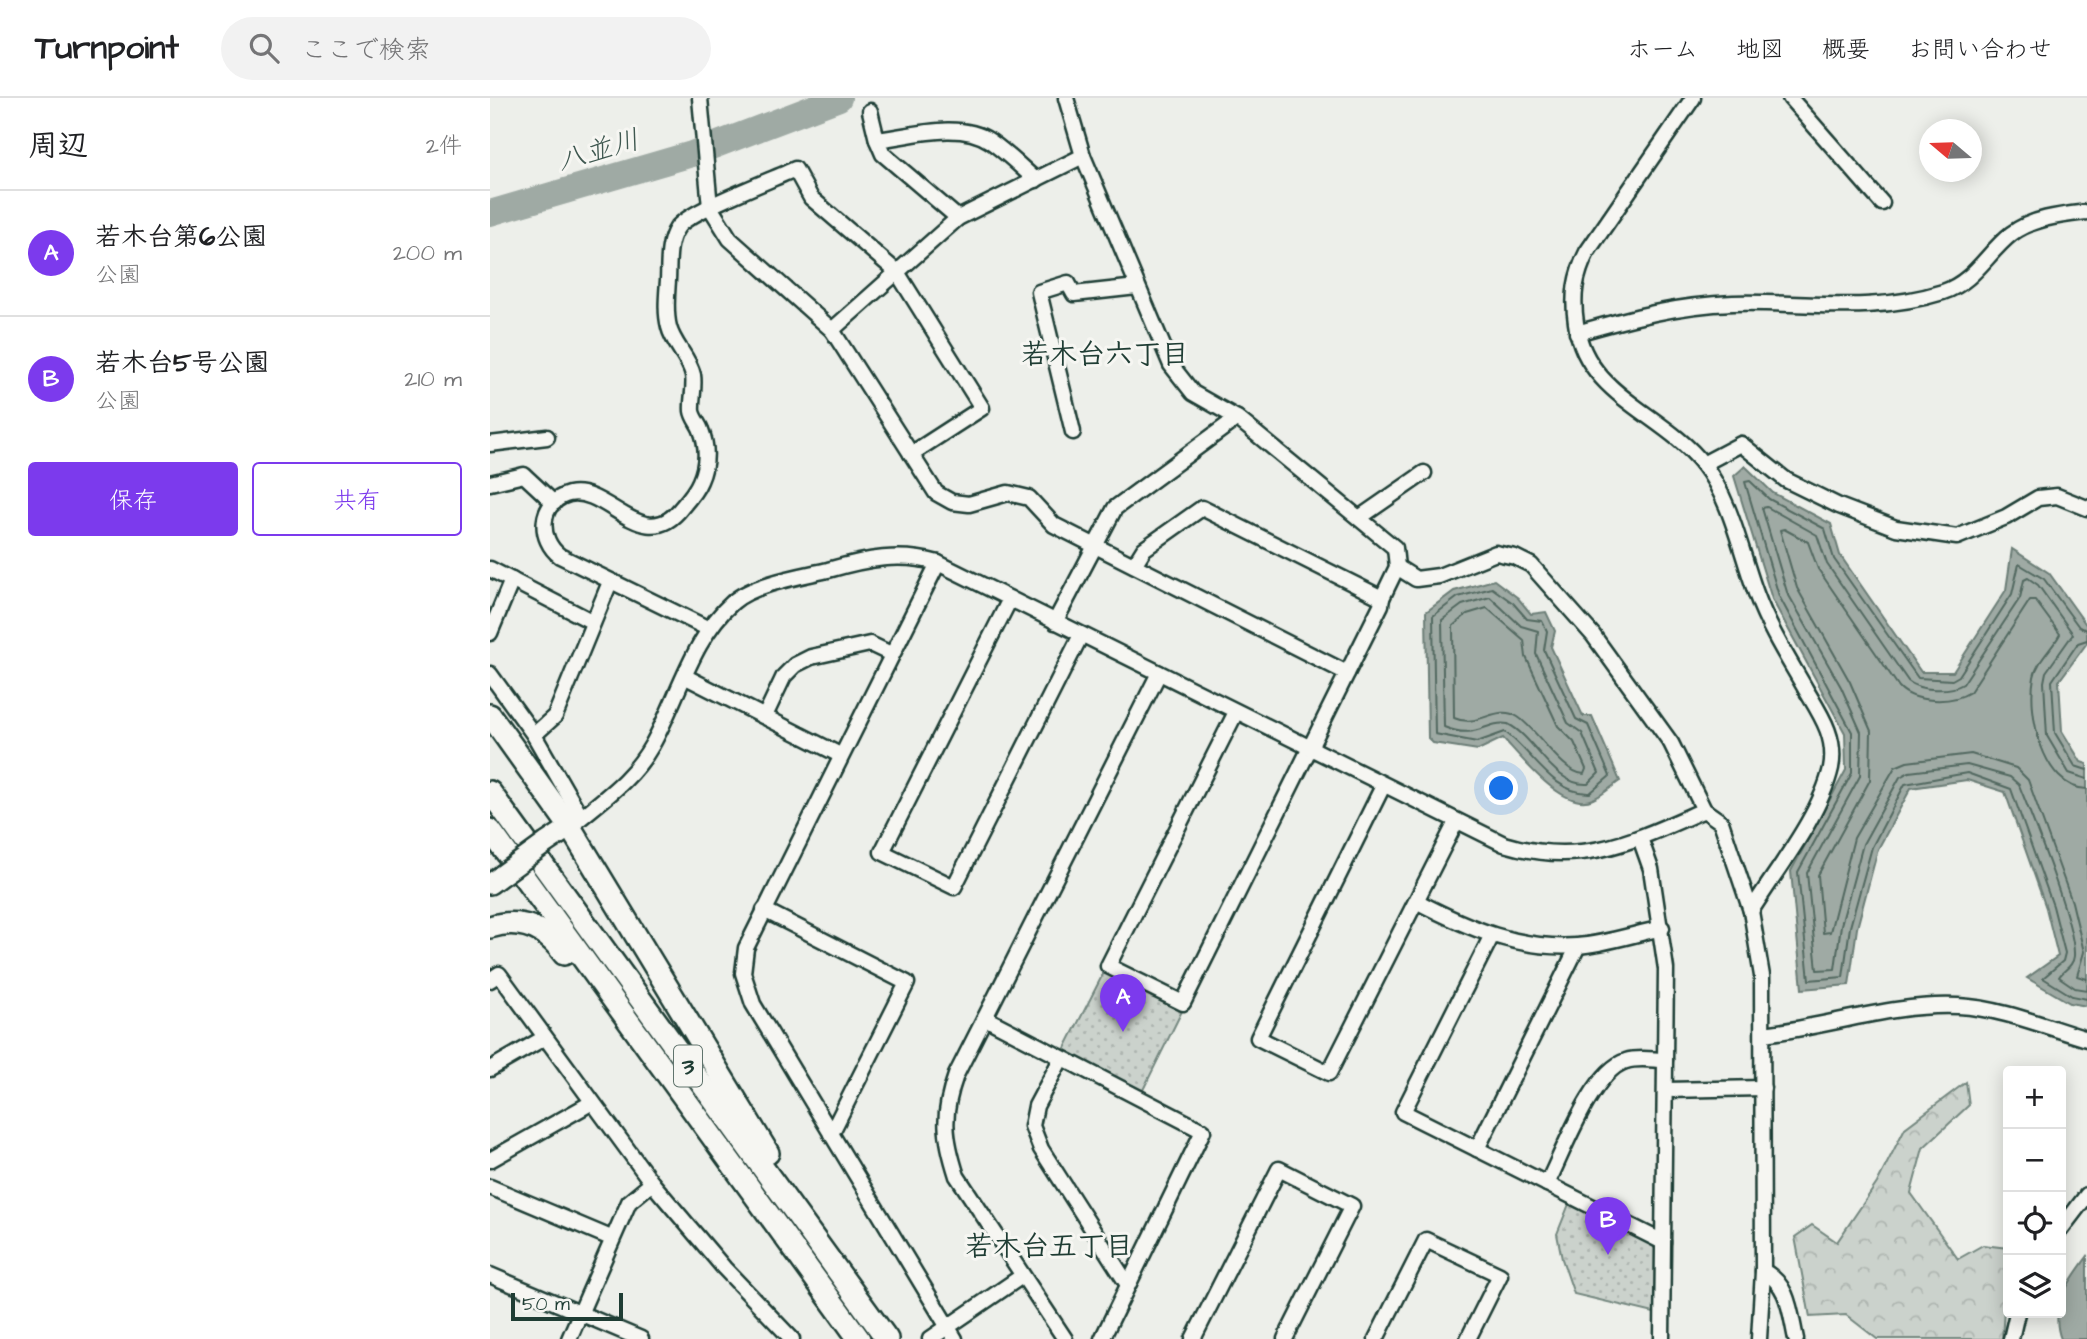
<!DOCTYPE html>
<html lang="ja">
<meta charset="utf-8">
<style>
:root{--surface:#fff;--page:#f2f2f2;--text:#202124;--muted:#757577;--line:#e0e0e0;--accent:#7c3aed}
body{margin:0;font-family:"Architects Daughter","Klee One",sans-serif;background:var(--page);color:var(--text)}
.controls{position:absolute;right:21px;bottom:21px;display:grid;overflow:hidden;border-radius:7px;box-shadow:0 4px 18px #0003}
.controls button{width:63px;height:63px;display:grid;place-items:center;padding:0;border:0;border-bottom:2px solid var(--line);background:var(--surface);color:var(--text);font:35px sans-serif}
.compass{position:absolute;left:1429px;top:21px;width:63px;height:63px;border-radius:50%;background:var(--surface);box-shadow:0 4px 18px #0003;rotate:289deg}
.scale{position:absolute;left:21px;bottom:18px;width:112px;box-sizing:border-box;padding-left:7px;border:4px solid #1f3d34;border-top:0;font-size:19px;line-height:24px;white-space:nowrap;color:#1f3d34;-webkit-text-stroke:5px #f6f6f2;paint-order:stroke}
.you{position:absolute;left:1012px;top:691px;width:24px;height:24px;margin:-18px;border:5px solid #fff;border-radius:50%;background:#1a73e8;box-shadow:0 0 0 10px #1a73e833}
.badge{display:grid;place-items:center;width:46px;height:46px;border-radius:50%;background:var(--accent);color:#fff;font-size:23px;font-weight:700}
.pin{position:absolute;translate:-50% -58px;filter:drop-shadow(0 2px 4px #0008)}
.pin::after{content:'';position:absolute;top:37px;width:24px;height:21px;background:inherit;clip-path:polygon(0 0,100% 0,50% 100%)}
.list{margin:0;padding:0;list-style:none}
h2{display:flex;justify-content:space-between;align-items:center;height:91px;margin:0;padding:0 28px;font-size:30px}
h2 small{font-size:23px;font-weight:400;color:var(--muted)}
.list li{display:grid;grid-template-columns:46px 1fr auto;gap:21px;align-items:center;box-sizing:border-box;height:126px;padding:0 28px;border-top:2px solid var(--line)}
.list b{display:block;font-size:26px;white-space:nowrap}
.list p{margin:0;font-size:23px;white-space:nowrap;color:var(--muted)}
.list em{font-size:23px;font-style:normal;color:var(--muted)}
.actions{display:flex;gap:14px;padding:21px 28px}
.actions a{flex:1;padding:16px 0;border:2px solid var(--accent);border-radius:7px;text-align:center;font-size:24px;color:var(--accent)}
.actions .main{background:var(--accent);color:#fff}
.icon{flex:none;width:38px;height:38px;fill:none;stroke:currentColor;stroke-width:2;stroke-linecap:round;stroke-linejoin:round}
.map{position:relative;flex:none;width:1597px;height:1241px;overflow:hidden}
header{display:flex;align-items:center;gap:42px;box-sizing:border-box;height:98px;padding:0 35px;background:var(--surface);border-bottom:2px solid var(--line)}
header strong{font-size:33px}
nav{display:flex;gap:38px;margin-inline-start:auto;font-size:24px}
.search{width:490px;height:63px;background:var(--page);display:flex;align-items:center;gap:18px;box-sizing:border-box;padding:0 24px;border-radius:38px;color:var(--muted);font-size:26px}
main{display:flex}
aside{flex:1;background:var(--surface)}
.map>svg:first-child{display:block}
.grass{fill:url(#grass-dots);stroke:#758880;stroke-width:2}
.forest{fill:url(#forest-crowns);stroke:#758880;stroke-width:2}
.water{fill:#9faaa4;stroke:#6c7e77;stroke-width:2}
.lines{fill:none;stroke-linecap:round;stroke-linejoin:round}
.shore{stroke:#526961;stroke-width:2}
.river{stroke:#9faaa4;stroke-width:26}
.minor-casing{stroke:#1f3d34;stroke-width:19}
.major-casing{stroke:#1f3d34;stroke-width:24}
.highway-casing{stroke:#1f3d34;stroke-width:26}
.minor{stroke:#f6f6f2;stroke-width:14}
.major{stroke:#f6f6f2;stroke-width:19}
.highway{stroke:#f6f6f2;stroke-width:21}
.major-bridge-casing{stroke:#1f3d34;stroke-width:24;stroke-linecap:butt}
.major-bridge{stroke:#f6f6f2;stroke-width:19}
.labels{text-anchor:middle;stroke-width:6;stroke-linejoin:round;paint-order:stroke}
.shield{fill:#f6f6f2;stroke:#60746d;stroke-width:2}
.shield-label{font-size:24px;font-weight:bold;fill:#1f3d34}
.water-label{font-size:28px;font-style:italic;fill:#3f5850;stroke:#f6f6f2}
.neighbourhood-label{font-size:28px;font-weight:bold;fill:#1f3d34;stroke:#f6f6f2}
</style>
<header>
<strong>Turnpoint</strong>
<div class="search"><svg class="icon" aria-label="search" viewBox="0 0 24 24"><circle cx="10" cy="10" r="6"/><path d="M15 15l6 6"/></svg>ここで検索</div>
<nav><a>ホーム</a><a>地図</a><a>概要</a><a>お問い合わせ</a></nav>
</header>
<main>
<aside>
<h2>周辺<small>2件</small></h2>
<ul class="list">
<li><span class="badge">A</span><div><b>若木台第6公園</b><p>公園</p></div><em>200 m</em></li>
<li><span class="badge">B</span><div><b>若木台5号公園</b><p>公園</p></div><em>210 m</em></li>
</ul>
<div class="actions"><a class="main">保存</a><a>共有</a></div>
</aside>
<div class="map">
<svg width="1597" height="1241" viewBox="0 0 1597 1241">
<defs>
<pattern id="grass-dots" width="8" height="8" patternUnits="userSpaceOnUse" patternTransform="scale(1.75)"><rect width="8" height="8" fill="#cbd2cc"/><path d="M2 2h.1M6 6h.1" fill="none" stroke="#aeb5b0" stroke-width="1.8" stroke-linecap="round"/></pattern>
<pattern id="forest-crowns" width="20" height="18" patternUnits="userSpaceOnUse" patternTransform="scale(1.75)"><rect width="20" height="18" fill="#cbd2cc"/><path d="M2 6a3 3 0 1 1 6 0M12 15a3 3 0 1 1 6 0" fill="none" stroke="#aeb5b0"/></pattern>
</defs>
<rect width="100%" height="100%" fill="#edefea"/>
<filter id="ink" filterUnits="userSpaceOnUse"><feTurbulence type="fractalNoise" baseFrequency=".0143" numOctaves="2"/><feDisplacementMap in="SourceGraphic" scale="14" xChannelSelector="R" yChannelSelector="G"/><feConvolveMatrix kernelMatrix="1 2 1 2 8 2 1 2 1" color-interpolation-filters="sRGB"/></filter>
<g filter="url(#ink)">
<!-- grass -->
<g class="grass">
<path d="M614,874l78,39 -40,81 -79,-40z"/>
<path d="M1079,1106l84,41 3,6 -2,62 -80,-19 -12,-35 -5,-25z"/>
</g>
<!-- forest -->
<path class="forest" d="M1476,984l3,23 -46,43 -12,45 47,66 25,-14 25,3 -6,91h-125l-31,-24 -36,2 -15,-80 17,-12 25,17 40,-59 28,-55z"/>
<!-- water -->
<g class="water">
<path d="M1255,368l28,27 58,31 9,31 81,117h32l53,-82 6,-41 37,24 38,53v17l-28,38 3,50 19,31 6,2v242l-17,-3 -43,-25 31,-22 -12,-48 -41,-116 -38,-12 -56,8 -33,61 -21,79 -8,57 -47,4 -11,-118 55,-101 -1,-37 -73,-134 -38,-123z"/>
<path d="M1004,482l24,18 13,16 15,-2 9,19 -4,16 32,69h9l28,65c-8,5 -17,14 -27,18 -29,14 -72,-42 -90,-61l-25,12 -45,-7 -5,-5 -2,-126 28,-21z"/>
<path d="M1597,1159v82h-26c-12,-31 7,-56 26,-82z"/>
</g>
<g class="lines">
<!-- shore -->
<g class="shore">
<path d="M1002,490l21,15 14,16 15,2 5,10 -3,19 32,69 12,6 22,51 -20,17c-38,1 -57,-41 -85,-61l-28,10 -42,-8 -2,-118 25,-19z"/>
<path d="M1000,499l31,29 17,5 -2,23 32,69 14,10 17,40 -11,11c-35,2 -52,-46 -80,-60 -23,-4 -30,17 -64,3l-2,-107 20,-15z"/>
<path d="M997,510l37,32 2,17 32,69 16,16 12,27 -2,5c-22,-1 -47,-45 -66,-57 -22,-14 -39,12 -64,1l-1,-92 14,-12z"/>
<path d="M1597,532l-8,-3 -35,-48 -25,-15 -7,30 -53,82 -7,4 -34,-2 -84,-119 -9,-30 -56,-30 -19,-18 -5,1 34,114 73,136v41l-54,99 11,108 34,-3 7,-50 22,-80 33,-63 62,-11 44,16 42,117 12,47 -2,8 -20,17 29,18 15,3"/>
<path d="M1597,542l-9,3 -26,38 3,52 20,33 12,4"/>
<path d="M1597,681l-18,-6 -22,-37 -3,-54 2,-10 27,-38 -35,-49 -10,-7 -4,2 -4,18 -57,86c-13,8 -44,7 -55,-3l-81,-117 -10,-29 -50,-28 -5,1 25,84 54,95 20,45 -1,44 -53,97 10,97 18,-1 6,-44 22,-81 37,-67 9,-5 58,-7 43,12 9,8c13,33 57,140 55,171 -1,11 -11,14 -15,21l16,11 12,2"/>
<path d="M1597,691c-45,-1 -60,-77 -53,-112 3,-16 19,-29 26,-43l-25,-34h-5l-60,92c-18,12 -56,11 -71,-5l-81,-118 -10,-27 -24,-13 -4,1 17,58 53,94 21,49 -1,49 -52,95 5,58 7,-1 24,-94 41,-71 12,-5 64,-8 45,14 12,12 44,122 12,50 -7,24 10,3"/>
</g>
<!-- river -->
<path class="river" d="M0,115l202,-59 147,-56"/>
<defs>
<g id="minor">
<path d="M210,0l10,109 20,32 102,91 104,163 16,9 17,2 39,-11 21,5 25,27 293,148"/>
<path d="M576,0l17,58 88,209 22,28 44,25 158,130 2,19 -15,31"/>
<path d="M1203,0l-106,154c-12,24 -15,44 -11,71 9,72 87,90 127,141 29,37 38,90 54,132 12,33 32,64 49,94 15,25 31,48 25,78 -11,48 -54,101 -80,143"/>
<path d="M1300,0l92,105"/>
<path d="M380,13l7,29"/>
<path d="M468,120l-75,-64 -6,-14c33,-4 83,-20 113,1 16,11 31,26 46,39"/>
<path d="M342,232l126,-112 125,-62"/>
<path d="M1087,235c52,-15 101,-28 156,-30 74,-2 136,12 210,-11 31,-10 44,-39 68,-58 21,-16 51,-19 76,-22"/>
<path d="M583,334l-34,-140 29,-9 6,11 63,-7"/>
<path d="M0,346l57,-7"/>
<path d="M1213,366l38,-20 45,36 53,26 57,22 61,9 49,-20 32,-19 19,-2 30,12"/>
<path d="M0,385l34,-8 30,28"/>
<path d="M869,420l65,-45"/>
<path d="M448,465l-192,385 -3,25 10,31 202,335"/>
<path d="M644,467l10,-16 58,-41 180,90 -1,7 -198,398 -75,-37 128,-254"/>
<path d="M907,469l19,12 23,-3 57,-23 19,4 16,8 62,70 78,108 33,67 17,12 30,89 11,65 1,295 -4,68"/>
<path d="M0,471l103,53"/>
<path d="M520,501l-128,253 72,35 127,-252"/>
<path d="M565,524l60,-114 122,-90"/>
<path d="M219,531l-149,-73c-22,-16 -22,-54 9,-62 38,-9 75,63 113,13 7,-8 14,-16 18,-26 7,-16 8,-33 1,-51 -2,-6 -8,-12 -9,-19 -1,-12 3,-23 1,-36 -4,-18 -20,-31 -24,-48 -4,-15 -2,-32 -1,-47 1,-17 -1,-37 9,-52 11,-17 95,-48 118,-59l16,29 86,74 85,136 -71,46"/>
<path d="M0,535l22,-53"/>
<path d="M0,576l44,61 47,82"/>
<path d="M196,579l154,78"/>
<path d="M275,618l19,-40 11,-11 16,-8 59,-13 21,10"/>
<path d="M44,637l21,-19 55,-134"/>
<path d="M893,688l-125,252 71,35 127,-251"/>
<path d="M80,729c30,-26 62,-46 82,-82 26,-46 40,-107 81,-143 20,-18 69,-26 95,-32 38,-11 72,-18 110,-7l566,281c78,24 129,-3 200,-34"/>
<path d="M1150,740l11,31 15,100 -4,370"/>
<path d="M928,804c50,26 101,48 159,44 28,-2 57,-12 85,-18"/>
<path d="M274,812l143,73 -76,151"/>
<path d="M1002,837l-89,177 260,130"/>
<path d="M0,882l9,-6 153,209 72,85 68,71"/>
<path d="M495,920l218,113 -101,208"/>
<path d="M1273,936c65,-7 129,-31 195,-28 43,2 88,21 129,33"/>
<path d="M571,961l-25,47 -4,20 9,23 87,136"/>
<path d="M0,971l54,-31"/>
<path d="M1176,992l97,-2"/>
<path d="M987,1051l101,-203"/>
<path d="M0,1062l101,-57"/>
<path d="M1057,1086c16,-31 45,-113 79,-123 12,-4 27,-1 39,-1"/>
<path d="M0,1089l121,51"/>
<path d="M1571,1131l26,-34"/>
<path d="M1273,1173c26,13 27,41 33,68"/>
<path d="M0,1177l151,64"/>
<path d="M79,1241l60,-137 23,-19"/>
<path d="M440,1241l92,-63"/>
<path d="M575,1241l-108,-163c-13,-40 -15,-62 -1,-101l203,-402"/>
<path d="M703,1241l86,-170 73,37 -67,133"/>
<path d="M886,1241l50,-99 74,35 -32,64"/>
<path d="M1521,1241l6,-26"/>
</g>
<g id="major">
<path d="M56,745l24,-16"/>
<path d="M0,786l12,-9"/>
</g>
<g id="highway">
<path d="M0,617l80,112 198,326"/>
<path d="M0,694l397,547"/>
<path d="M0,732l369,509"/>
<path d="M0,829c31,-10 56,2 74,27"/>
</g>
</defs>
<!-- minor casing -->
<use href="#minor" class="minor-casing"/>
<!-- major casing -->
<use href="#major" class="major-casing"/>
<!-- highway casing -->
<use href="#highway" class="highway-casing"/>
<!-- minor -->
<use href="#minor" class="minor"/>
<!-- major -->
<use href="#major" class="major"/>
<!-- highway -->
<use href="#highway" class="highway"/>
<defs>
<path id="major-bridge" d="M12,777l44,-32"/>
</defs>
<!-- major-bridge casing -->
<use href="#major-bridge" class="major-bridge-casing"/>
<!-- major-bridge -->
<use href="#major-bridge" class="major-bridge"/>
</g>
</g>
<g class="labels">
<!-- shield labels -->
<rect class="shield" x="184" y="947.5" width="28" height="41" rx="5"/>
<g class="shield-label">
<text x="198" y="976">3</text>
</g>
<!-- water labels -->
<g class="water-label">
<text transform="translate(108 51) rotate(-16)" y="10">八並川</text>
</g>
<!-- neighbourhood labels -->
<g class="neighbourhood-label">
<text x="615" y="265">若木台六丁目</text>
<text x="559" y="1157">若木台五丁目</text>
</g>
</g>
</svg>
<div class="controls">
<button>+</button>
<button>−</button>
<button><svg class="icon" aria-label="locate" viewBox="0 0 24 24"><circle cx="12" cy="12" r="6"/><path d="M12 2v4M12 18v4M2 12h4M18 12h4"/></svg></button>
<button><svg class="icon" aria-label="layers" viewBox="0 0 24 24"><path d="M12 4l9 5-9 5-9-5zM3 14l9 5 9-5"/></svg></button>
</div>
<svg class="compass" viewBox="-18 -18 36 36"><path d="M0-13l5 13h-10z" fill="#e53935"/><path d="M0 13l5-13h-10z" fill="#757577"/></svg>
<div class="scale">50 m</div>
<div class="you"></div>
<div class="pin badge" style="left:633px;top:934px">A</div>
<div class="pin badge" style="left:1118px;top:1157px">B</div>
</div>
</main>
